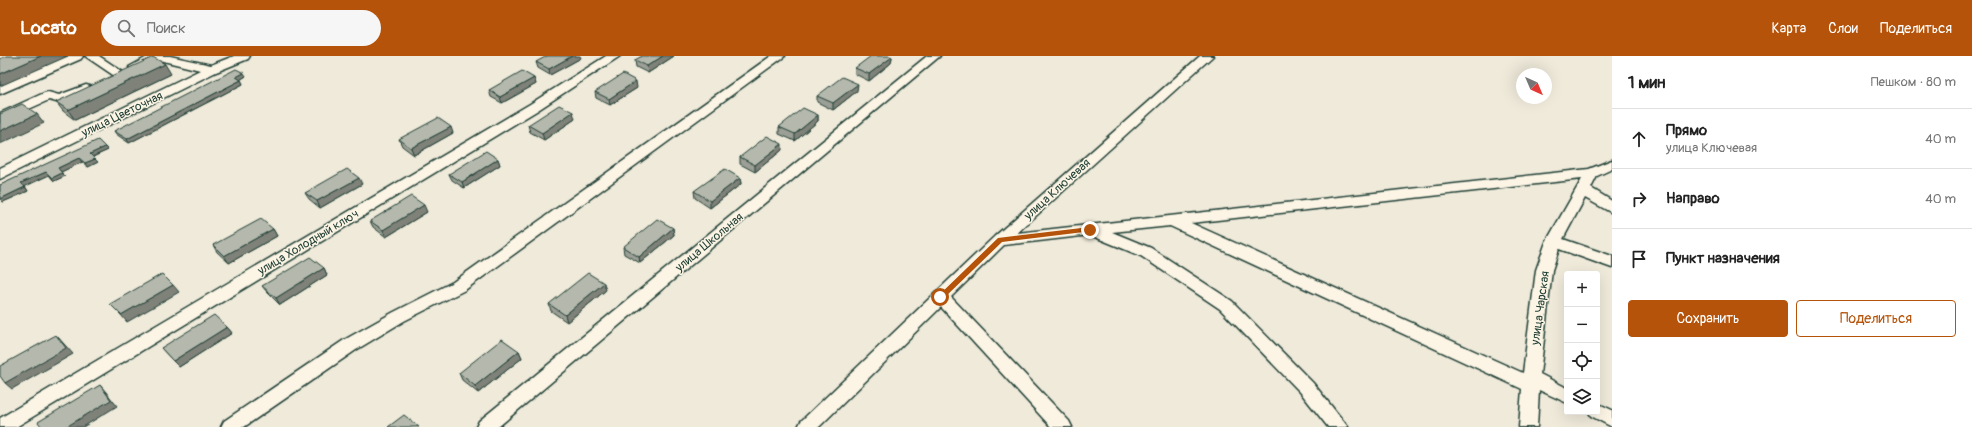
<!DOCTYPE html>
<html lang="ru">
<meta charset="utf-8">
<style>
:root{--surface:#fff;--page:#f6f6f6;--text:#222;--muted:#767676;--line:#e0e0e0;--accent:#b45309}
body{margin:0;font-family:Pangolin,sans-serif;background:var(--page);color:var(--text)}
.controls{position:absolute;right:12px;bottom:12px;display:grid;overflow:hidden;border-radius:4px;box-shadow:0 4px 16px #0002}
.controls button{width:36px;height:36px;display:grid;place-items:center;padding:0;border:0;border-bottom:1px solid var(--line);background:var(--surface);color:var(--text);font:20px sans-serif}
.compass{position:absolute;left:1516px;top:12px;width:36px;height:36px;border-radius:50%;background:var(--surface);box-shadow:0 4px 16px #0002;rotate:136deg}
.stop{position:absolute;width:12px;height:12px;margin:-9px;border:3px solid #b45309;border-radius:50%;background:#fff}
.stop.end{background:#b45309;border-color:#fff;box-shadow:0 1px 4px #0008}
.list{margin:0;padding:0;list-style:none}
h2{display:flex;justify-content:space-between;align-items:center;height:52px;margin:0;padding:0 16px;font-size:17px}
h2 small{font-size:13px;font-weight:400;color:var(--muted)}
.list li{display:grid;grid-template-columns:26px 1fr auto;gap:12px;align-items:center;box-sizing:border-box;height:60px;padding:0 16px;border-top:1px solid var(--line)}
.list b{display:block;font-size:15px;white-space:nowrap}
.list p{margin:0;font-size:13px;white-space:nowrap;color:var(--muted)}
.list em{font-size:13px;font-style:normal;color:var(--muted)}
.actions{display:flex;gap:8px;padding:12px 16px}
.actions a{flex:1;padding:9px 0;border:1px solid var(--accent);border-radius:4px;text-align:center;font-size:14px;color:var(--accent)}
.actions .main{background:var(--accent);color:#fff}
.icon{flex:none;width:22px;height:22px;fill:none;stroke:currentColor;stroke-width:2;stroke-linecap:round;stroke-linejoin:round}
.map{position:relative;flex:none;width:1612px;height:371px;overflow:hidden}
header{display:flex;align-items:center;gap:24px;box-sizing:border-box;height:56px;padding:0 20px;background:var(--accent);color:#fff}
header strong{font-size:19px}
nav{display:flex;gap:22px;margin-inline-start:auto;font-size:14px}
.search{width:280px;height:36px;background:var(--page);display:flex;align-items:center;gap:10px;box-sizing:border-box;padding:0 14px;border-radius:22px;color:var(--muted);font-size:15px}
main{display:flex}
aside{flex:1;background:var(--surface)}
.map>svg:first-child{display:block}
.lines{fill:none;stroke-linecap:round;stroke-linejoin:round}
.minor-casing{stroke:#1f3d34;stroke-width:3}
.minor{fill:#fcf5e5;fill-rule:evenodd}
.wall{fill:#9c9f95;stroke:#1f3d34}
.shaded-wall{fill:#7f8279;stroke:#1f3d34}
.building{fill:#b5b9ad;stroke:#1f3d34}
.route{fill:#b45309}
.labels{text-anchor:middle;stroke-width:3;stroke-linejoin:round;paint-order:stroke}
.street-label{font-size:12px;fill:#1f3d34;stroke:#fcf5e5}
</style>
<header>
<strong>Locato</strong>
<div class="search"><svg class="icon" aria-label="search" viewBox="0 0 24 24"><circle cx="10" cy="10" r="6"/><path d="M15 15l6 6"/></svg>Поиск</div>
<nav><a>Карта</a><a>Слои</a><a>Поделиться</a></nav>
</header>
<main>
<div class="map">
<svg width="1612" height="371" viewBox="0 0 1612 371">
<rect width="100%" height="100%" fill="#efeada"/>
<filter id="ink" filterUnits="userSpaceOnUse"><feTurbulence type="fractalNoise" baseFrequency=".025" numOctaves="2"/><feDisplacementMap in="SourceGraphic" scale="8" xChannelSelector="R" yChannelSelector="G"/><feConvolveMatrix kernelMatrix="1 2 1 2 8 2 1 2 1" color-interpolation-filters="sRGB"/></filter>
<g filter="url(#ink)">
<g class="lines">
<defs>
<g id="minor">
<path d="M67,0h16l-2,3 -81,35v-9z"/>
<path d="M85,0h14l27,18 -2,3h-8z"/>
<path d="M149,0h21l41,9 23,-9h16l-2,3 -32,13 -216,107v-11l200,-98 -41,-10 -24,11 -6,-4z"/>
<path d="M606,0h14l-82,54 -522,317h-16v-9l530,-314z"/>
<path d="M771,0h14l-320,234 -61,31 -48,29 -112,77h-23l3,-6 120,-81 48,-27 61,-31z"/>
<path d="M927,0h13l-442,371h-22l3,-6z"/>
<path d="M1200,0h13l-196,177 572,-64 23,-9v9l-15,7 -6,12 21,13v12l-27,-15 -22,41 49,17v12l-53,-19 -7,21 -12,104 27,14v15l-28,-13 -2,37h-18l3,-38 -352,-163 -58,6 39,16 81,53 81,82 35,44h-20l-27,-34 -81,-84 -79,-53 -51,-21 -86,10 -53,52 118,124 3,6h-21l-110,-120 -122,120h-21l3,-6 194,-185zM1582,123l-36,63 -10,28 -13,103 -332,-150z"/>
<path d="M86,29l4,1 2,3 -2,3 -30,11 -11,-3 -49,22v-9l44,-20 4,-1 11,3z"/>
<path d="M1597,347l15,7v17l-21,-11 -2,-4h8z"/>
</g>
</defs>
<!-- minor casing -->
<use href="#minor" class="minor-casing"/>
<!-- minor -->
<use href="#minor" class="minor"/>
</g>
<!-- wall -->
<g class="wall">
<path d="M674,0l-26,17 -12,-6 -1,-7z"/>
<path d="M892,1l-1,6 -22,18 -14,-7v-6z"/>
<path d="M581,2l-31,17 -12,-7 -2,-6z"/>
<path d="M171,18l-96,46 -12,-9 -7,-9z"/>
<path d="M246,20l-6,4h1l2,4 -114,59 -13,-9 -2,-3z"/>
<path d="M534,22l2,6 -34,19 -11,-6 -2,-7z"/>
<path d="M637,32l-27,17 -14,-7 -1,-6z"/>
<path d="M857,35l-24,19 -16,-8v-6z"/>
<path d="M818,59v6l-23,20 -16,-7v-7z"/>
<path d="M575,63l-31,21 -14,-8 -2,-7z"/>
<path d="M453,77l-39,22 -12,-9 -3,-7z"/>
<path d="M105,91l3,3 -15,7 5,5 -10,5 -6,-5 -21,10 4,4 -11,5 -5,-6 -24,11 3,5 -25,11 -3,-3v-14z"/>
<path d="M782,94l-27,22 -15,-8v-7z"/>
<path d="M498,103l2,6 -36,23 -12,-8 -3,-6z"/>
<path d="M740,122l1,6 -31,24 -15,-10 -1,-7z"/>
<path d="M362,128l-42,24 -11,-9 -4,-6z"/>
<path d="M427,156l-41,25 -13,-10 -3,-6z"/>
<path d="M673,172l1,7 -34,28 -16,-9 -1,-7z"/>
<path d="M273,173l4,7 -48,27 -12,-11 -4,-7z"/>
<path d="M324,212l3,7 -47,30 -13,-13 -5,-6z"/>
<path d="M606,234l-39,32 -16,-11 -2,-7z"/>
<path d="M227,271l5,6 -53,34 -18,-19z"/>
<path d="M519,295l3,7 -44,35 -16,-13 -3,-7z"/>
</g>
<!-- shaded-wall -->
<g class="shaded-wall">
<path d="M41,0h27l-68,30v-12z"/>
<path d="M572,0h8l1,2 -31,17 -1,-6z"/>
<path d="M663,0h11l-26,17 -1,-7z"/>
<path d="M892,1l-1,6 -22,18v-7z"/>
<path d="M165,8l6,10 -96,46 -7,-10z"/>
<path d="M244,17l2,3 -8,5 -2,-4z"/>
<path d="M534,22l2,6 -34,19 -2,-6z"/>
<path d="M241,24l2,4 -114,59 -2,-4z"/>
<path d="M636,25l1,7 -27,17 -1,-6z"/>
<path d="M858,28l-1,7 -24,19v-7z"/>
<path d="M573,56l2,7 -31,21 -2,-7z"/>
<path d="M37,58l7,9 -44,21v-13z"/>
<path d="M818,59v6l-23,20v-7z"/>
<path d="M451,71l2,6 -39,22 -3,-7z"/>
<path d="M782,88v6l-27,22v-7z"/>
<path d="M105,91l3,3 -16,7 -2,-3z"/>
<path d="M79,102l3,4 -21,10 -3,-4z"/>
<path d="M95,103l3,3 -10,5 -3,-4z"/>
<path d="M498,103l2,6 -36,23 -2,-6z"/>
<path d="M46,116l3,3 -25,12 -3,-4z"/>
<path d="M62,117l3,3 -11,5 -2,-3z"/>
<path d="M359,122l3,6 -42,24 -3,-7z"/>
<path d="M740,122l1,6 -31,24v-7z"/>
<path d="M25,131l3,4 -25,11 -3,-3z"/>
<path d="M424,149l3,7 -41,25 -3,-7z"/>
<path d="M673,172l1,7 -34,28 -1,-6z"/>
<path d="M273,173l4,7 -48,27 -5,-7z"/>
<path d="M324,212l3,7 -47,30 -4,-7z"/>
<path d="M604,227l2,7 -39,32 -2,-7z"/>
<path d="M173,229l6,7 -52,30 -6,-7z"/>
<path d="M227,271l5,6 -53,34 -6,-6z"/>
<path d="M56,279l17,19 -61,35 -7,-6z"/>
<path d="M519,295l3,7 -44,35 -3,-7z"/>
<path d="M100,329l6,7 11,14 -34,21h-17z"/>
</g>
<!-- building -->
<g class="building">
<path d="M6,0h35l-41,18v-15z"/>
<path d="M547,0h25l-23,13 -13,-7z"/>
<path d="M642,0h21l-16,10 -12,-6z"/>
<path d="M871,0h19l2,1 -23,17 -14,-6z"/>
<path d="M153,1l12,7 -97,46 -12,-8z"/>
<path d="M236,13l8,4 -8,4 5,3 -114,59 -13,-8z"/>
<path d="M522,15l12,7 -34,19 -11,-7z"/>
<path d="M623,18l13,7 -27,18 -14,-7z"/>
<path d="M842,21l16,7 -25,19 -16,-7z"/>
<path d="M22,48l15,10 -37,17v-17z"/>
<path d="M559,49l14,7 -31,21 -14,-8z"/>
<path d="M803,52l15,7 -23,19 -16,-7z"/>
<path d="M438,62l13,9 -40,21 -12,-9z"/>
<path d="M767,80l15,8 -27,21 -15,-8z"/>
<path d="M98,84l7,7 -15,7 5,5 -10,4 -6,-5 -21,10 4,5 -10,5 -6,-6 -25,11 4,4 -25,12v-14z"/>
<path d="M486,95l12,8 -36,23 -13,-8z"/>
<path d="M347,113l12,9 -42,23 -12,-8z"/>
<path d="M725,113l15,9 -30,23 -16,-10z"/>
<path d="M411,140l13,9 -41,25 -13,-9z"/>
<path d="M261,163l12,10 -49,27 -11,-11z"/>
<path d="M657,163l16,9 -34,29 -16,-10z"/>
<path d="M310,201l14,11 -48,30 -14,-12z"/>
<path d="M588,217l16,10 -39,32 -16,-11z"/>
<path d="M162,218l11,11 -52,30 -11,-11z"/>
<path d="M214,259l13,12 -54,34 -12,-13z"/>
<path d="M56,279l10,13 -61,35 -5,-7v-10z"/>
<path d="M502,283l17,12 -44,35 -16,-13z"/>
<path d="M100,329l11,15 -45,27h-24l-4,-5z"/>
<path d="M404,359l15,12h-31z"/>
</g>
</g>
<!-- route -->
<path class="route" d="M1090,171l3,3 -1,1 -90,11 -59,57h-5l-1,-2 61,-59z"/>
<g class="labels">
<!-- street labels -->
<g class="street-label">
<text transform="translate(122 58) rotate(-26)" y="4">улица Цветочная</text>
<text transform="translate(1057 133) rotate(-42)" y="4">улица Ключевая</text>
<text transform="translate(308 186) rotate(-31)" y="4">улица Холодный ключ</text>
<text transform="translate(709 186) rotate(-40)" y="4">улица Школьная</text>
<text transform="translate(1540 252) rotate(-82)" y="4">улица Чарская</text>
</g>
</g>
</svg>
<div class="controls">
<button>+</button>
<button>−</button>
<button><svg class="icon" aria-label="locate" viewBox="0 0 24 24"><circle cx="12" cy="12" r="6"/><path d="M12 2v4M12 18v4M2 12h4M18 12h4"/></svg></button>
<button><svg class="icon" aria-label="layers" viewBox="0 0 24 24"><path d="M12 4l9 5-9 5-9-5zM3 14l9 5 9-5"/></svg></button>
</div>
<svg class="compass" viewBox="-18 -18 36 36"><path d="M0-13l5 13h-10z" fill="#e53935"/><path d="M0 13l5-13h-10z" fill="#767676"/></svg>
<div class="stop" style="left:940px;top:241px"></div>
<div class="stop end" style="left:1090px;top:174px"></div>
</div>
<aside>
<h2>1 мин<small>Пешком · 80 m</small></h2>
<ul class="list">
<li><svg class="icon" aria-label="ahead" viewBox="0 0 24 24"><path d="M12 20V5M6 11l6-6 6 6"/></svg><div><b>Прямо</b><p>улица Ключевая</p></div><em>40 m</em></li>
<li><svg class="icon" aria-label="right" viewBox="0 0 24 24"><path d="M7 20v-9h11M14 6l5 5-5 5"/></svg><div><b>Направо</b></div><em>40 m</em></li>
<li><svg class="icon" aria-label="arrive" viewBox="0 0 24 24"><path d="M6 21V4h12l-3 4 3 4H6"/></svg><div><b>Пункт назначения</b></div></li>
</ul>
<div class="actions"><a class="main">Сохранить</a><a>Поделиться</a></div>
</aside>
</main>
